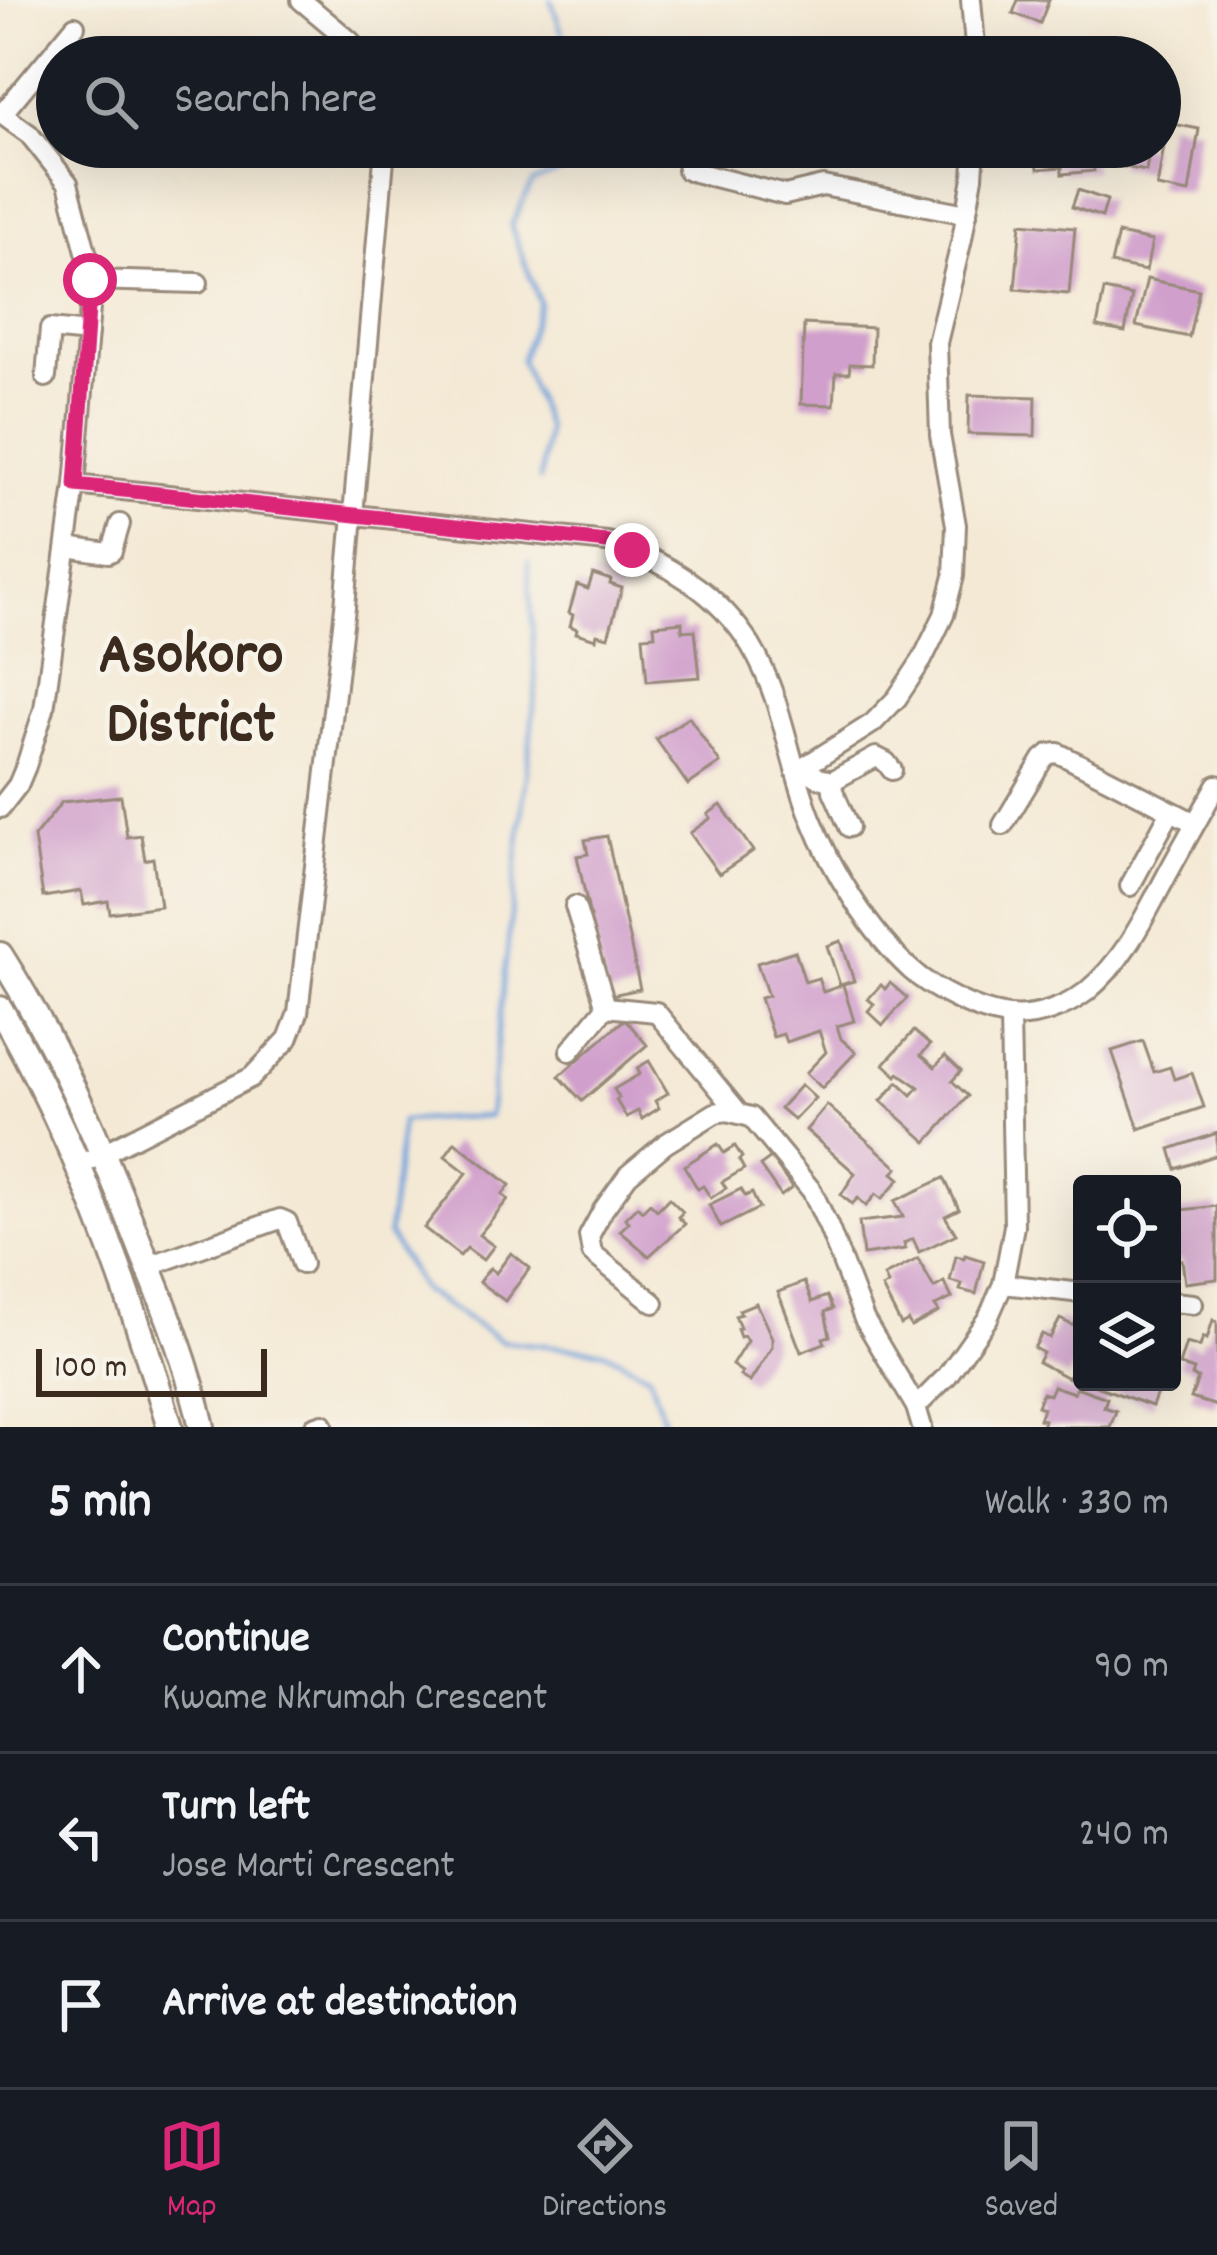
<!DOCTYPE html>
<meta charset="utf-8">
<style>
:root{--surface:#171b24;--page:#20242c;--text:#f1f3f6;--muted:#9ea1a6;--line:#363941;--accent:#db2777}
body{margin:0;font-family:Dekko,sans-serif;background:var(--page);color:var(--text)}
.controls{position:absolute;right:36px;bottom:36px;display:grid;overflow:hidden;border-radius:12px;box-shadow:0 12px 48px #0002}
.controls button{width:108px;height:108px;display:grid;place-items:center;padding:0;border:0;border-bottom:3px solid var(--line);background:var(--surface);color:var(--text);font:60px sans-serif}
.scale{position:absolute;left:36px;bottom:30px;width:231px;box-sizing:border-box;padding-left:12px;border:6px solid #3b2a1e;border-top:0;font-size:33px;line-height:42px;white-space:nowrap;color:#3b2a1e;-webkit-text-stroke:9px #f7f3e8;paint-order:stroke}
.stop{position:absolute;width:36px;height:36px;margin:-27px;border:9px solid #db2777;border-radius:50%;background:#fff}
.stop.end{background:#db2777;border-color:#fff;box-shadow:0 3px 12px #0008}
.list{margin:0;padding:0;list-style:none}
h2{display:flex;justify-content:space-between;align-items:center;height:156px;margin:0;padding:0 48px;font-size:51px}
h2 small{font-size:39px;font-weight:400;color:var(--muted)}
.list li{display:grid;grid-template-columns:78px 1fr auto;gap:36px;align-items:center;box-sizing:border-box;height:168px;padding:0 48px;border-top:3px solid var(--line)}
.list b{display:block;font-size:45px;white-space:nowrap}
.list p{margin:0;font-size:39px;white-space:nowrap;color:var(--muted)}
.list em{font-size:39px;font-style:normal;color:var(--muted)}
.icon{flex:none;width:66px;height:66px;fill:none;stroke:currentColor;stroke-width:2;stroke-linecap:round;stroke-linejoin:round}
.map{position:relative;flex:none;width:1217px;height:1427px;overflow:hidden}
.search{position:absolute;background:var(--surface);box-shadow:0 12px 48px #0002;left:36px;right:36px;top:36px;height:132px;display:flex;align-items:center;gap:30px;box-sizing:border-box;padding:0 42px;border-radius:66px;color:var(--muted);font-size:45px}
.sheet{height:660px;background:var(--surface)}
nav{display:flex;justify-content:space-around;align-items:center;box-sizing:border-box;height:168px;border-top:3px solid var(--line);background:var(--surface);font-size:33px;color:var(--muted)}
nav a{display:grid;justify-items:center;gap:6px}
nav .on{color:var(--accent)}
.map>svg:first-child{display:block}
.lines{fill:none;stroke-linecap:round;stroke-linejoin:round}
.stream{stroke:#70a2db;stroke-width:4.5}
.building{fill:#d09fcc}
.minor-casing{stroke:#988a7a;stroke-width:24}
.major-casing{stroke:#988a7a;stroke-width:30}
.minor{stroke:#fff;stroke-width:18}
.major{stroke:#fff;stroke-width:24}
.route{stroke:#db2777;stroke-width:15}
.labels{text-anchor:middle;stroke-width:9;stroke-linejoin:round;paint-order:stroke}
.district-label{font-size:60px;font-weight:bold;fill:#3b2a1e;stroke:#f7f3e8}
</style>
<div class="map">
<svg width="1217" height="1427" viewBox="0 0 1217 1427">
<rect width="100%" height="100%" fill="#f7f3e8"/>
<filter id="ink" filterUnits="userSpaceOnUse"><feTurbulence type="fractalNoise" baseFrequency=".00833" numOctaves="2"/><feDisplacementMap in="SourceGraphic" scale="24" xChannelSelector="R" yChannelSelector="G"/><feConvolveMatrix kernelMatrix="1 2 1 2 8 2 1 2 1" color-interpolation-filters="sRGB"/></filter>
<filter id="wash" filterUnits="userSpaceOnUse"><feTurbulence type="fractalNoise" baseFrequency=".004" numOctaves="4" result="noise"/><feDisplacementMap in="SourceGraphic" scale="48" xChannelSelector="R" yChannelSelector="G"/><feGaussianBlur stdDeviation="2.7" result="paint"/><feColorMatrix in="noise" values="0 0 0 0 0 0 0 0 0 0 0 0 0 0 0 0 0 1.4 0 .05"/><feComposite in="paint" operator="in"/></filter>
<g filter="url(#wash)">
<rect width="100%" height="100%" fill="#f4e9d5"/>
<g class="lines">
<!-- stream -->
<g class="stream">
<path d="M551,0l19,57"/>
<path d="M540,480l7,-51 -26,-69 19,-57 -29,-77 21,-43 57,-23 1,-13"/>
<path d="M528,562l8,125 -47,429 -87,5 -14,113 35,57 78,50 102,10 46,24 17,52"/>
</g>
</g>
<g id="blocks">
<!-- building -->
<g class="building">
<path d="M1018,0h31l-9,23 -27,-10z"/>
<path d="M1027,42l1,7 16,-2 2,10h-41l-1,-12z"/>
<path d="M1168,123l31,6 -10,64 -32,-6z"/>
<path d="M1022,147h70l2,24 -32,3v-7l-24,2 -2,-16 -13,1z"/>
<path d="M1123,147h27l-4,24 -27,-5z"/>
<path d="M1078,190l29,10 -5,17 -30,-10z"/>
<path d="M1021,223l54,5 -6,66 -54,-5z"/>
<path d="M1118,234l34,7 -6,30 -35,-7z"/>
<path d="M1147,279l52,11 -10,47 -53,-11z"/>
<path d="M1104,290l28,6 -7,36 -28,-5z"/>
<path d="M804,324l69,4 -1,37 -22,-1 -1,9h-13l-2,32 -33,-1z"/>
<path d="M969,395l67,2 -1,39 -67,-2z"/>
<path d="M593,574l18,6 -1,4 12,4 -14,49 -11,-3 -1,5 -20,-6 1,-4 -7,-3 3,-11 -4,-2 8,-28 11,4z"/>
<path d="M682,622v9l13,-1 5,47 -53,4 -4,-45 12,-1 -1,-10z"/>
<path d="M689,717l31,46 -32,22 -32,-46z"/>
<path d="M121,796l6,41 14,-2 4,25 8,-2 7,48 -50,7 -2,-12 -24,4 -3,-14 -38,6 -9,-60 28,-35z"/>
<path d="M721,805l32,46 -34,23 -29,-41 21,-15 -3,-4z"/>
<path d="M607,836l33,153 -33,7 -30,-140 11,-2 -3,-14z"/>
<path d="M841,941l13,40 -14,4 -13,-39z"/>
<path d="M795,951l10,31 13,-4 5,14 20,-7 11,36 -17,5 4,13 15,13 -34,36 -16,-15 20,-21 -7,-21 -33,11 -3,-8 -10,3 -13,-39 8,-2 -11,-33z"/>
<path d="M890,983l17,15 -24,27 -15,-14 6,-7 -6,-5 13,-14 4,4z"/>
<path d="M625,1019l22,26 -65,56 -23,-25z"/>
<path d="M914,1031l16,14 -9,10 14,12 10,-11 16,15 -9,10 16,15 -41,46 -46,-41 17,-19 14,13 7,-8 -20,-14 -2,3 -13,-12z"/>
<path d="M1143,1041l11,31 16,-5 4,12 18,-6 12,34 -65,22 -27,-78z"/>
<path d="M649,1061l19,32 -13,8 4,7 -17,11 -4,-8 -12,6 -10,-17 3,-2 -5,-9 26,-15 -3,-6z"/>
<path d="M801,1085l14,13 -21,22 -14,-12z"/>
<path d="M827,1105l71,63 -5,5 7,6 -18,20 -6,-5 -10,12 -8,-8 -6,6 -11,-9 14,-22 -49,-43z"/>
<path d="M1217,1133v22l-41,14 -6,-20z"/>
<path d="M455,1142l55,43 -8,10 6,4 -29,36 15,11 -11,14 -16,-12 -7,8 -36,-28 43,-55 -22,-17z"/>
<path d="M718,1144l6,9 11,-7 7,11 -3,3 5,9 -22,13 4,6 -15,10 -8,-12 -5,3 -14,-23z"/>
<path d="M771,1158l21,30 -11,8 -21,-30z"/>
<path d="M944,1178l15,31 -14,7 11,18 -37,18 -6,-13 -9,4 1,6 -42,6 -4,-33 44,-5 -8,-16z"/>
<path d="M741,1189l4,7 7,-3 7,15 -38,19 -12,-22z"/>
<path d="M669,1198l14,14 -5,5 7,7 -36,32 -29,-25 9,-9 -4,-4 12,-12 5,5 8,-8 7,7z"/>
<path d="M1217,1206v73l-32,4 -3,-23 -10,1v-26h4l-3,-24z"/>
<path d="M511,1253l19,15 -25,33 -26,-19 11,-14 6,5z"/>
<path d="M965,1255l19,6 -8,33 -16,-4 2,-6 -12,-3 6,-25 8,2z"/>
<path d="M918,1259l16,29 10,-6 8,16 -17,8 4,6 -28,15 -3,-6 -7,4 -19,-37 6,-4 -4,-8z"/>
<path d="M804,1282l8,20 15,-6 6,13 -8,3 5,24 -7,2 2,5 -24,9 -23,-60z"/>
<path d="M756,1303l16,35v9l-22,35 -10,-6 2,-4 -10,-7 15,-24 -3,-5 -4,1 -3,-8 3,-1 -5,-12 6,-2 -2,-4z"/>
<path d="M1060,1319l14,7 2,-5 6,3v27l-14,27 -30,-16 5,-9 -9,-5 8,-14 8,4z"/>
<path d="M1213,1320l4,2v84l-26,-8 7,-20 -6,-2 2,-6 -15,-5 7,-22 14,4 3,-10 4,2z"/>
<path d="M1085,1382h76l-9,24z"/>
<path d="M1053,1386l21,7 2,-6 31,11 -3,9 12,4 -6,16h-68l2,-7 -5,-1 4,-11 -6,-2 5,-13 7,2z"/>
</g>
</g>
</g>
<g filter="url(#ink)">
<use href="#blocks" fill-opacity="0" stroke="#988a7a" stroke-width="3"/>
<g class="lines">
<defs>
<g id="minor">
<path d="M301,0l49,41 10,16"/>
<path d="M971,0l5,57"/>
<path d="M0,113l29,21 39,49 21,80 2,33 -16,189 -31,224 -18,57 -8,19 -18,23"/>
<path d="M2,114l73,-88"/>
<path d="M687,170l98,25 38,-9 144,28"/>
<path d="M90,280l108,3"/>
<path d="M46,377l4,-48 38,4"/>
<path d="M75,485l532,57c58,18 112,51 144,104 33,55 37,115 60,172 20,51 59,115 100,152 22,20 68,43 98,46 26,3 57,-9 77,-24 39,-32 59,-76 82,-119 16,-30 33,-59 49,-88"/>
<path d="M67,547l41,6 4,-2 8,-27"/>
<path d="M803,768l16,10 13,3 44,-24 10,5 6,8"/>
<path d="M796,772l77,-49 24,-25 25,-38 22,-45 10,-39 2,-51 -16,-90 -3,-92 25,-104 11,-62 2,-30"/>
<path d="M832,781l1,10 16,36"/>
<path d="M1003,825l40,-66 6,-5 9,-1 137,70"/>
<path d="M1130,886l41,-75"/>
<path d="M575,906l31,101 50,5 82,100"/>
<path d="M570,1051l36,-44"/>
<path d="M78,1166l174,-89 36,-38 10,-26 47,-406 40,-460"/>
<path d="M149,1266l131,-47 7,3 15,42"/>
<path d="M1003,1284l79,9"/>
<path d="M1172,1302l21,2"/>
<path d="M654,1303l-62,-50 -3,-17 14,-26 25,-35 37,-31 50,-31 12,-2 24,6 61,74 17,37 35,91 52,88 6,20"/>
<path d="M916,1407l31,-31 41,-58 15,-34 11,-58 -4,-209"/>
<path d="M314,1427l9,-3"/>
</g>
<g id="major">
<path d="M0,955c59,93 103,195 143,298 23,56 46,115 59,174"/>
<path d="M0,1009c76,131 127,274 170,418"/>
</g>
</defs>
<!-- minor casing -->
<use href="#minor" class="minor-casing"/>
<!-- major casing -->
<use href="#major" class="major-casing"/>
<!-- minor -->
<use href="#minor" class="minor"/>
<!-- major -->
<use href="#major" class="major"/>
</g>
</g>
<g class="lines" filter="url(#ink)">
<!-- route -->
<path class="route" d="M90,280l-14,205 531,57 25,8"/>
</g>
<g class="labels">
<!-- district labels -->
<g class="district-label">
<text x="191" y="671">Asokoro<tspan x="191" dy="69">District</tspan></text>
</g>
</g>
</svg>
<div class="controls">
<button><svg class="icon" aria-label="locate" viewBox="0 0 24 24"><circle cx="12" cy="12" r="6"/><path d="M12 2v4M12 18v4M2 12h4M18 12h4"/></svg></button>
<button><svg class="icon" aria-label="layers" viewBox="0 0 24 24"><path d="M12 4l9 5-9 5-9-5zM3 14l9 5 9-5"/></svg></button>
</div>
<div class="scale">100 m</div>
<div class="stop" style="left:90px;top:280px"></div>
<div class="stop end" style="left:632px;top:550px"></div>
<div class="search"><svg class="icon" aria-label="search" viewBox="0 0 24 24"><circle cx="10" cy="10" r="6"/><path d="M15 15l6 6"/></svg>Search here</div>
</div>
<section class="sheet">
<h2>5 min<small>Walk · 330 m</small></h2>
<ul class="list">
<li><svg class="icon" aria-label="ahead" viewBox="0 0 24 24"><path d="M12 20V5M6 11l6-6 6 6"/></svg><div><b>Continue</b><p>Kwame Nkrumah Crescent</p></div><em>90 m</em></li>
<li><svg class="icon" aria-label="left" viewBox="0 0 24 24"><path d="M17 20v-9H6M10 6l-5 5 5 5"/></svg><div><b>Turn left</b><p>Jose Marti Crescent</p></div><em>240 m</em></li>
<li><svg class="icon" aria-label="arrive" viewBox="0 0 24 24"><path d="M6 21V4h12l-3 4 3 4H6"/></svg><div><b>Arrive at destination</b></div></li>
</ul>
</section>
<nav>
<a class="on"><svg class="icon" aria-label="map" viewBox="0 0 24 24"><path d="M3 6l6-2 6 2 6-2v14l-6 2-6-2-6 2zM9 4v14M15 6v14"/></svg>Map</a>
<a><svg class="icon" aria-label="directions" viewBox="0 0 24 24"><path d="M12 3l9 9-9 9-9-9zM9 14v-3h6M13 9l2 2-2 2"/></svg>Directions</a>
<a><svg class="icon" aria-label="saved" viewBox="0 0 24 24"><path d="M7 4h10v16l-5-4-5 4z"/></svg>Saved</a>
</nav>
